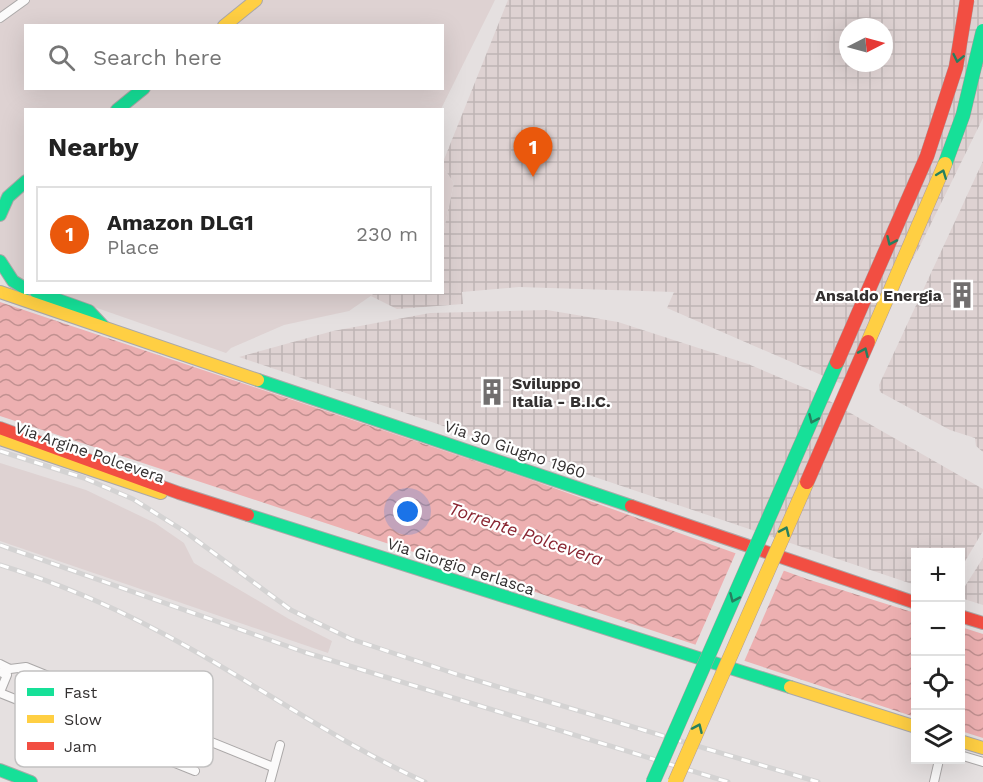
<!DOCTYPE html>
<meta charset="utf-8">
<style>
:root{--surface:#fff;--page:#f2f2f2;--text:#222;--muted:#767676;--line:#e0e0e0;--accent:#ea580c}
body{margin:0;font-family:"Work Sans",sans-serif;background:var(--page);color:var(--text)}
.controls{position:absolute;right:18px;bottom:18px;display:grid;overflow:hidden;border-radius:0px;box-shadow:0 6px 24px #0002}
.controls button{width:54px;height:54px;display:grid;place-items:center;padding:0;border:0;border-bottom:2px solid var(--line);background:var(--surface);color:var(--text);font:30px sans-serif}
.compass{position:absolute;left:839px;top:18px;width:54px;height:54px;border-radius:50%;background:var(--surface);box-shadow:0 6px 24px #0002;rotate:84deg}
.you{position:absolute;left:408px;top:512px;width:21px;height:21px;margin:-15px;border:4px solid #fff;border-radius:50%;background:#1a73e8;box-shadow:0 0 0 9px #1a73e833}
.badge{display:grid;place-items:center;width:39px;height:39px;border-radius:50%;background:var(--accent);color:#fff;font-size:20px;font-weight:700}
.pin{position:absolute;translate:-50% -50px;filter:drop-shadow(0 2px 3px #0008)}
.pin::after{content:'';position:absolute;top:32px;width:21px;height:18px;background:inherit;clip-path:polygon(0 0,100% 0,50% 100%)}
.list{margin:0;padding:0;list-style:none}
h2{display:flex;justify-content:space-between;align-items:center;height:78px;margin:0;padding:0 24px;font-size:26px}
h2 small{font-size:20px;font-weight:400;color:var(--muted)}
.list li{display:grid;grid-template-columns:39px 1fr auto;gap:18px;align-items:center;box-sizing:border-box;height:96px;margin:0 12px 12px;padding:0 12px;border:2px solid var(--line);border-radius:0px}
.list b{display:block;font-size:22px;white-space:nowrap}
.list p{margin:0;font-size:20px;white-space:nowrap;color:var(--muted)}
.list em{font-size:20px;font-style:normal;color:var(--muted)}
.icon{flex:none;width:33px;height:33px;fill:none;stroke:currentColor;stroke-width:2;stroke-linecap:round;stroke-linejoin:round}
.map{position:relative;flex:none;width:983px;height:782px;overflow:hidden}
.search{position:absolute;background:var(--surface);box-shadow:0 6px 24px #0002;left:24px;top:24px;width:420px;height:66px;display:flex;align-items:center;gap:15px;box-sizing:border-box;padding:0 21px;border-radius:0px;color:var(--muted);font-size:22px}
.panel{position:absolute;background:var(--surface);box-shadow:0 6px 24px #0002;left:24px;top:108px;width:420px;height:186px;border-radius:0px}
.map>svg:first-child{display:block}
.built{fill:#ded2d2;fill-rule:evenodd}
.industrial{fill:url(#industrial-grid);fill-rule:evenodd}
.water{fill:url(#water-waves)}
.pier{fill:#e5e0e0}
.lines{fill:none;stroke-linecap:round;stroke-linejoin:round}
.street-casing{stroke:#aba8a8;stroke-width:10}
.fast-casing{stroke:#aba8a8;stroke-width:14}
.slow-casing{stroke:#aba8a8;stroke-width:14}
.jam-casing{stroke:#aba8a8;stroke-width:14}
.street{stroke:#fbfafa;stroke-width:8}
.fast{stroke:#16e098;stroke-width:12}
.slow{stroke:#ffcf43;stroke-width:12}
.jam{stroke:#f24e42;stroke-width:12}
.rail-casing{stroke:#d4d3d3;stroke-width:5}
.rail{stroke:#fff;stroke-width:3;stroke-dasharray:9;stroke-linecap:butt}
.fast-bridge-casing{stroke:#af9c9d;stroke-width:15;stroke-linecap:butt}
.slow-bridge-casing{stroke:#af9c9d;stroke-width:15;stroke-linecap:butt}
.jam-bridge-casing{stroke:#af9c9d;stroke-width:15;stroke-linecap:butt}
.fast-bridge{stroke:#16e098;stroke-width:14}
.slow-bridge{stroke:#ffcf43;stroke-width:14}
.jam-bridge{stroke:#f24e42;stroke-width:14}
.oneway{stroke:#267f5f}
.labels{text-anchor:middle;stroke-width:4.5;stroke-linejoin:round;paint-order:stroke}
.poi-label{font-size:16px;font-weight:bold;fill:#333030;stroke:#fff;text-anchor:end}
.street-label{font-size:16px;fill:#333030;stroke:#fff}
.water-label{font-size:18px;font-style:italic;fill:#892531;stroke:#fff}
.key{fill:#fff;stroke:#c2c1c1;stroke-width:1.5}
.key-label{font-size:16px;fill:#333030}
</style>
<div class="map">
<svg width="983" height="782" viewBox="0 0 983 782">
<defs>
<pattern id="industrial-grid" width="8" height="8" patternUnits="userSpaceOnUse" patternTransform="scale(1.5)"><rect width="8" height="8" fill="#ded2d2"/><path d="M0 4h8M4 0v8" fill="none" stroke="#bfb5b5"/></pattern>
<pattern id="water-waves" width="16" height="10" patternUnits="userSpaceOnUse" patternTransform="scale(1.5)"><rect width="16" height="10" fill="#edb0b1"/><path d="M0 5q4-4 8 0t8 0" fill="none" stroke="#c19090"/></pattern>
</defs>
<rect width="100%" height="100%" fill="#e5e0e0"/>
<!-- built -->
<g class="built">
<path d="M0,0h495l-54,109 -415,1 -1,172 -25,-8zM26,26h416v62h-416z"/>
<path d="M443,167l11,16 -11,51z"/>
<path d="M54,293h321l-26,18 -65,14 -53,23 -5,5z"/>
<path d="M0,463l86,27 69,33 29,20 10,20 95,56 43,22 -4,12 -328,-112z"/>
</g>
<!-- industrial -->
<g class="industrial">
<path d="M508,0h475v118l-64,130 -77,136 -175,-76 7,-16 -155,-5 -57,5 1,12 -66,5 -26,-13 4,-4h67l1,-58 11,-51 -11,-16v-5zM848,27h36v36h-36z"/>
<path d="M983,161v291l-7,-6 -1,-8 -25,-8 -70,-38 -1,-7z"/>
<path d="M547,310l71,12 130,42 64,27 171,98v42l-22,37 -1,-16h-44l-1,33 -676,-228 94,-26 97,-18z"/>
<path d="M983,558v47l-22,-7 -1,-4z"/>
</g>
<!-- water -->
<g class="water">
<path d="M0,302l526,176 281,101 108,34v104l-915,-301z"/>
<path d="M961,627l22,7v104l-22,-7z"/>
</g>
<!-- pier -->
<path class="pier" d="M737,550l48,18 -42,96 -49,-16z"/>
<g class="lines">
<defs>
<g id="street">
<path d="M0,18l25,-18"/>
<path d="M0,664l10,5 16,-2 247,100"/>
<path d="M0,672l7,3 -7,17"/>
<path d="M0,693l195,78"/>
<path d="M960,755l23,7"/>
<path d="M270,782l10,-37"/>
<path d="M934,782l5,-22"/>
</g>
<g id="fast">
<path d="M117,110l27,-22"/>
<path d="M0,215l8,-18 18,-16"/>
<path d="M0,261l13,20 13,8"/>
<path d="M36,292l53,19 15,16"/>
<path d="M258,380l373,126"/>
<path d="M248,515l542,172"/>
<path d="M0,770l31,12"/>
</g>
<g id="slow">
<path d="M224,26l32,-26"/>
<path d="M0,292l258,88"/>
<path d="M0,439l161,54"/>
<path d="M790,687l126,40"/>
<path d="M960,741l23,7"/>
</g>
<g id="jam">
<path d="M0,428l179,65 69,22"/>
<path d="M631,506l285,97"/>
<path d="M960,616l23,7"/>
</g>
</defs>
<!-- street casing -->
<use href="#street" class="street-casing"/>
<!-- fast casing -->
<use href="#fast" class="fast-casing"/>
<!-- slow casing -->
<use href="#slow" class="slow-casing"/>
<!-- jam casing -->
<use href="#jam" class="jam-casing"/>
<!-- street -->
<use href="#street" class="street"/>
<!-- fast -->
<use href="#fast" class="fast"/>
<!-- slow -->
<use href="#slow" class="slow"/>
<!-- jam -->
<use href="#jam" class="jam"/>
<defs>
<g id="rail">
<path d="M0,451l84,27 49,21 51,32 107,79 60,29 111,37 356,106"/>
<path d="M0,545l304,107 424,130"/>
<path d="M0,565c55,17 109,40 160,67 90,47 172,108 265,150"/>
</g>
</defs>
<!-- rail casing -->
<use href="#rail" class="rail-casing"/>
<!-- rail -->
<use href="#rail" class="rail"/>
<defs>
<g id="fast-bridge">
<path d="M945,164l18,-49 20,-84"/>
<path d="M653,782l184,-420"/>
</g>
<g id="slow-bridge">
<path d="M868,342l77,-178"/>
<path d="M675,782l132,-300"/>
</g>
<g id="jam-bridge">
<path d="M837,362l90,-206 29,-89 11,-67"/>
<path d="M807,482l61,-140"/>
</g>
</defs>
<!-- fast-bridge casing -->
<use href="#fast-bridge" class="fast-bridge-casing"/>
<!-- slow-bridge casing -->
<use href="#slow-bridge" class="slow-bridge-casing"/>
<!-- jam-bridge casing -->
<use href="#jam-bridge" class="jam-bridge-casing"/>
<!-- fast-bridge -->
<use href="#fast-bridge" class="fast-bridge"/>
<!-- slow-bridge -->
<use href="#slow-bridge" class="slow-bridge"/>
<!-- jam-bridge -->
<use href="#jam-bridge" class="jam-bridge"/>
</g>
<!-- one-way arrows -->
<defs><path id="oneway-chevron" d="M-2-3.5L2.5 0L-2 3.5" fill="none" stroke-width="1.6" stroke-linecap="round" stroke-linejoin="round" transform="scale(1.5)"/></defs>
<g class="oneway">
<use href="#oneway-chevron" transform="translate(958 58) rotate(102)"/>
<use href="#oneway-chevron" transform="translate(942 174) rotate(-69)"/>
<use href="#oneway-chevron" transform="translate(891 241) rotate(114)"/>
<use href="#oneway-chevron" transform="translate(864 352) rotate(-66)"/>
<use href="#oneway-chevron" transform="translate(813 419) rotate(114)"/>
<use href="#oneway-chevron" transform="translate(785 531) rotate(-66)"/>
<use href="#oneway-chevron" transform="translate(734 598) rotate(114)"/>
<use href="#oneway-chevron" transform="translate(698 728) rotate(-66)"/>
</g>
<!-- icons -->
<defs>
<symbol id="building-bare" viewBox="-9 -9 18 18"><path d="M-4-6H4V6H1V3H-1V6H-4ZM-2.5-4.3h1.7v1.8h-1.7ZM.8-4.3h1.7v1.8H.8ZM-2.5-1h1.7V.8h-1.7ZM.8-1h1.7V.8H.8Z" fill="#716e6e" stroke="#fff" stroke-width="2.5" paint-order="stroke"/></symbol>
</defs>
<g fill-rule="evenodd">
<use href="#building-bare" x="943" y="276" width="38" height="38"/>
<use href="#building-bare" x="473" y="373" width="38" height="38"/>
</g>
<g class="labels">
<!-- poi labels -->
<g class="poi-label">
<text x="942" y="301">Ansaldo Energia</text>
<text x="512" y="389" text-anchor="start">Sviluppo<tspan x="512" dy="18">Italia - B.I.C.</tspan></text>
</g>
<!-- street labels -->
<g class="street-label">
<text transform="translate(515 449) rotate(19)" y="6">Via 30 Giugno 1960</text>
<text transform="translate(90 452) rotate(19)" y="6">Via Argine Polcevera</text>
<text transform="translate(461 566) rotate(18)" y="6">Via Giorgio Perlasca</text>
</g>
<!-- water labels -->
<g class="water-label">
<text transform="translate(526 534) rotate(19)" y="6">Torrente Polcevera</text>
</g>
</g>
<!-- legend -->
<rect x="15" y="671" width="198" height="96" rx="9" class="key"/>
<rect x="27" y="688" width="27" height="8" fill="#16e098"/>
<rect x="27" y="715" width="27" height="8" fill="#ffcf43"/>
<rect x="27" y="742" width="27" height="8" fill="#f24e42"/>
<g class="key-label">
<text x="64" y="698">Fast</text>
<text x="64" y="725">Slow</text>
<text x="64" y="752">Jam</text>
</g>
</svg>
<div class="controls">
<button>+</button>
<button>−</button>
<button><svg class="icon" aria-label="locate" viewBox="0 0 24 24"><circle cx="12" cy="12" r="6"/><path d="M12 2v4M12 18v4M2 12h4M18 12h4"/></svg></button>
<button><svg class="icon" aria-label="layers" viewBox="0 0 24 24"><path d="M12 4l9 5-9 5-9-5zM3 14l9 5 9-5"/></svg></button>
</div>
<svg class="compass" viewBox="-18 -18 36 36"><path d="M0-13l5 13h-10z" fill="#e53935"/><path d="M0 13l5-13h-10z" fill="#767676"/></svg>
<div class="you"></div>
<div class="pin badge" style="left:533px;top:177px">1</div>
<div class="search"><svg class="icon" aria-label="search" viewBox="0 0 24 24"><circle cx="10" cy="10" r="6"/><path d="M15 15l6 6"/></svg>Search here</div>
<section class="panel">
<h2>Nearby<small></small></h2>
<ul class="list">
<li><span class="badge">1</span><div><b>Amazon DLG1</b><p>Place</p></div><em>230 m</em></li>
</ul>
</section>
</div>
